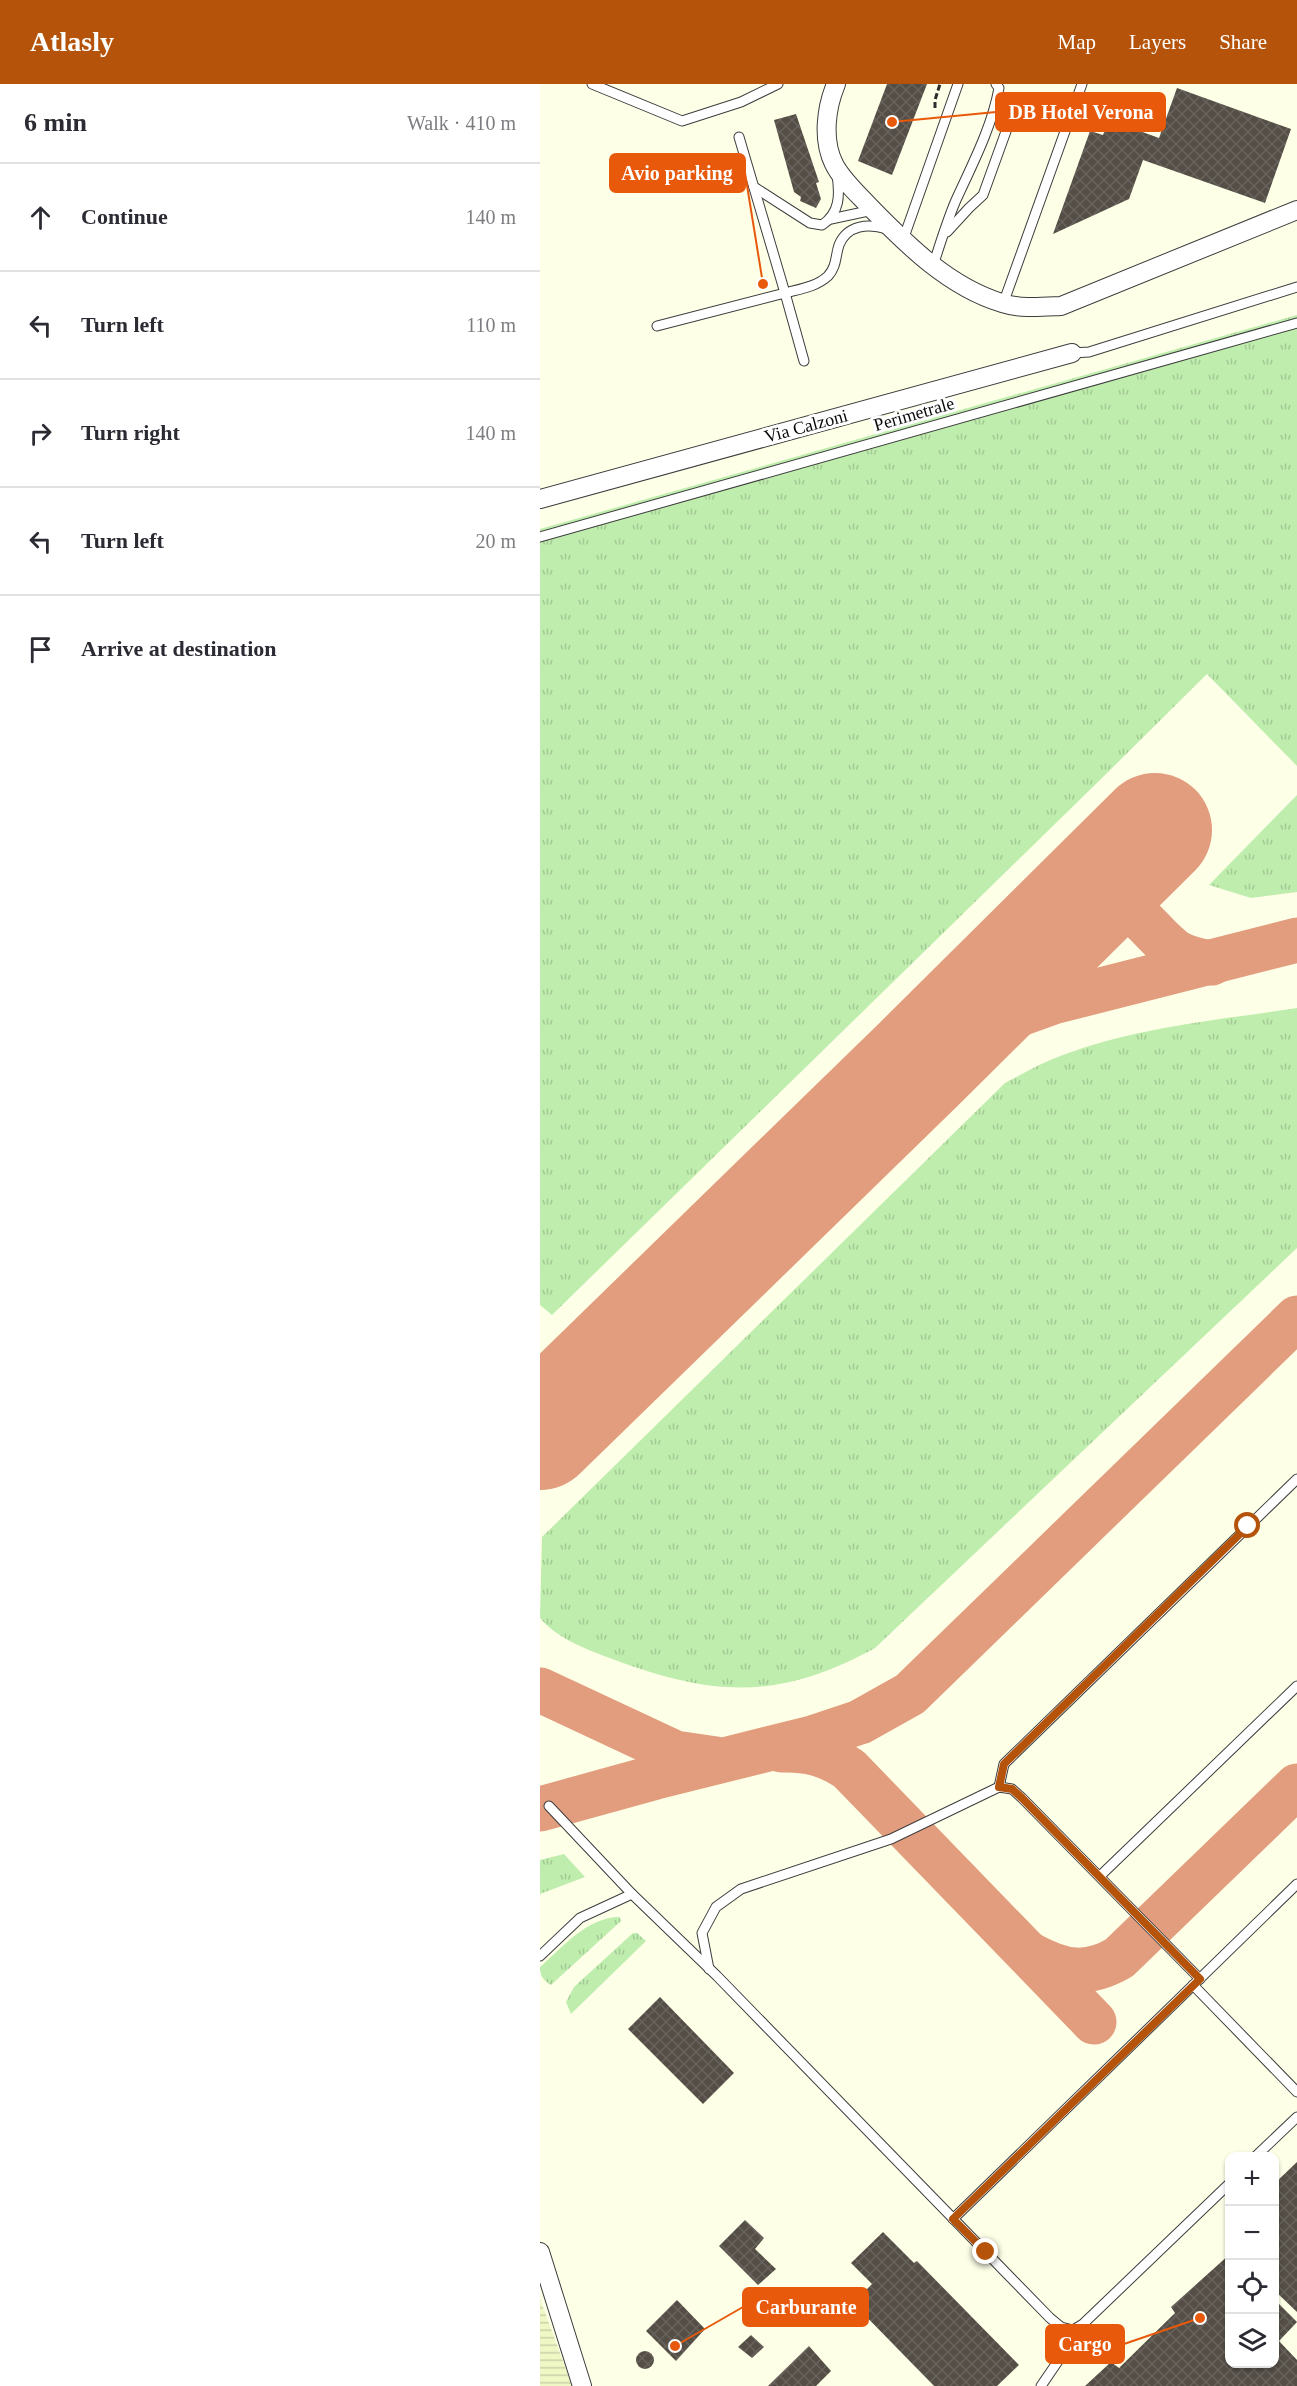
<!DOCTYPE html>
<meta charset="utf-8">
<style>
:root{--surface:#fff;--page:#f2f2f3;--text:#2b2b33;--muted:#7c7c81;--line:#e1e1e2;--accent:#b45309}
body{margin:0;font-family:"Times New Roman",serif;background:var(--page);color:var(--text)}
.controls{position:absolute;right:18px;bottom:18px;display:grid;overflow:hidden;border-radius:12px;box-shadow:0 2px 4px #0004}
.controls button{width:54px;height:54px;display:grid;place-items:center;padding:0;border:0;border-bottom:2px solid var(--line);background:var(--surface);color:var(--text);font:30px sans-serif}
.stop{position:absolute;width:18px;height:18px;margin:-14px;border:4px solid #b45309;border-radius:50%;background:#fff}
.stop.end{background:#b45309;border-color:#fff;box-shadow:0 2px 6px #0008}
.list{margin:0;padding:0;list-style:none}
h2{display:flex;justify-content:space-between;align-items:center;height:78px;margin:0;padding:0 24px;font-size:26px}
h2 small{font-size:20px;font-weight:400;color:var(--muted)}
.list li{display:grid;grid-template-columns:39px 1fr auto;gap:18px;align-items:center;box-sizing:border-box;height:108px;padding:0 24px;border-top:2px solid var(--line)}
.list b{display:block;font-size:22px;white-space:nowrap}
.list em{font-size:20px;font-style:normal;color:var(--muted)}
.icon{flex:none;width:33px;height:33px;fill:none;stroke:currentColor;stroke-width:2;stroke-linecap:round;stroke-linejoin:round}
.map{position:relative;flex:none;width:757px;height:2302px;overflow:hidden}
header{display:flex;align-items:center;gap:36px;box-sizing:border-box;height:84px;padding:0 30px;background:var(--accent);color:#fff}
header strong{font-size:28px}
nav{display:flex;gap:33px;margin-inline-start:auto;font-size:21px}
main{display:flex}
aside{flex:1;background:var(--surface)}
.map>svg:first-child{display:block}
.farmland{fill:url(#farmland-rules)}
.grass{fill:url(#grass-tufts)}
.lines{fill:none;stroke-linecap:round;stroke-linejoin:round}
.taxiway{stroke:#e29c7e;stroke-width:45}
.runway{stroke:#e29c7e;stroke-width:114}
.building{fill:url(#building-cross-hatch)}
.service-casing{stroke:#3d3d3d;stroke-width:11}
.minor-casing{stroke:#3d3d3d;stroke-width:20}
.path{stroke:#2c2c2c;stroke-width:3;stroke-dasharray:6 3;stroke-linecap:butt}
.service{stroke:#fff;stroke-width:9}
.minor{stroke:#fff;stroke-width:18}
.route{stroke:#b45309;stroke-width:8}
.labels{text-anchor:middle;stroke-width:6;stroke-linejoin:round;paint-order:stroke}
.street-label{font-size:18px;fill:#0a0a0a;stroke:#fff}
.leader{fill:none;stroke:#e8590c;stroke-width:2}
.callout-dot{fill:#e8590c;stroke:#fff;stroke-width:2}
.callout{fill:#e8590c;stroke:#e8590c;stroke-width:2}
.callout-label{font-size:20px;text-anchor:middle;font-weight:bold;fill:#fff}
</style>
<header>
<strong>Atlasly</strong>
<nav><a>Map</a><a>Layers</a><a>Share</a></nav>
</header>
<main>
<aside>
<h2>6 min<small>Walk · 410 m</small></h2>
<ul class="list">
<li><svg class="icon" aria-label="ahead" viewBox="0 0 24 24"><path d="M12 20V5M6 11l6-6 6 6"/></svg><div><b>Continue</b></div><em>140 m</em></li>
<li><svg class="icon" aria-label="left" viewBox="0 0 24 24"><path d="M17 20v-9H6M10 6l-5 5 5 5"/></svg><div><b>Turn left</b></div><em>110 m</em></li>
<li><svg class="icon" aria-label="right" viewBox="0 0 24 24"><path d="M7 20v-9h11M14 6l5 5-5 5"/></svg><div><b>Turn right</b></div><em>140 m</em></li>
<li><svg class="icon" aria-label="left" viewBox="0 0 24 24"><path d="M17 20v-9H6M10 6l-5 5 5 5"/></svg><div><b>Turn left</b></div><em>20 m</em></li>
<li><svg class="icon" aria-label="arrive" viewBox="0 0 24 24"><path d="M6 21V4h12l-3 4 3 4H6"/></svg><div><b>Arrive at destination</b></div></li>
</ul>
</aside>
<div class="map">
<svg width="757" height="2302" viewBox="0 0 757 2302">
<defs>
<pattern id="farmland-rules" width="6" height="5" patternUnits="userSpaceOnUse" patternTransform="scale(1.5)"><rect width="6" height="5" fill="#eff7c5"/><path d="M0 2.5h6" fill="none" stroke="#ccd2a8"/></pattern>
<pattern id="grass-tufts" width="24" height="20" patternUnits="userSpaceOnUse" patternTransform="scale(1.5)"><rect width="24" height="20" fill="#bfedae"/><path d="M3 7l-1-3M5 7V3M7 7l1-3M15 17l-1-3M17 17v-4M19 17l1-3" fill="none" stroke="#a3ca94"/></pattern>
<pattern id="building-cross-hatch" width="8" height="8" patternUnits="userSpaceOnUse" patternTransform="scale(1.5)"><rect width="8" height="8" fill="#544e46"/><path d="M0 0l8 8M0 8l8-8" fill="none" stroke="#68635c"/></pattern>
</defs>
<rect width="100%" height="100%" fill="#feffe7"/>
<!-- farmland -->
<path class="farmland" d="M0,2215l32,87h-32z"/>
<!-- grass -->
<g class="grass">
<path d="M757,231v451l-90,-92 -104,103 -551,538 -12,-10v-776z"/>
<path d="M757,711v97l-46,6 -42,-13z"/>
<path d="M757,924v240l-422,400c-95,52 -160,49 -260,12 -27,-10 -56,-20 -75,-42l2,-81 463,-454c19,-10 38,-21 58,-28 74,-28 155,-35 234,-47z"/>
<path d="M24,1770l21,23 -45,17v-34z"/>
<path d="M80,1833l1,4 -70,64c-8,-5 -11,-9 -11,-18 23,-20 47,-50 80,-50z"/>
<path d="M93,1849h4l9,8 -75,73 -5,-12 8,-15z"/>
</g>
<g class="lines">
<!-- taxiway -->
<g class="taxiway">
<path d="M532,829c7,-4 16,-10 25,-12 36,-5 53,33 79,51 11,7 24,9 36,11"/>
<path d="M379,980l45,-26 39,-18 50,-18 244,-62"/>
<path d="M0,1606l135,63 41,6"/>
<path d="M241,1666c26,-1 46,4 68,19l245,253"/>
<path d="M0,1725l116,-32 156,-39 48,-16 50,-28 387,-376"/>
<path d="M491,1871c32,17 55,22 88,3l178,-172"/>
</g>
<!-- runway -->
<path class="runway" d="M0,1349l379,-369 236,-234"/>
</g>
<!-- building -->
<g class="building">
<path d="M347,0h40l-35,91 -34,-14z"/>
<path d="M637,4l114,41 -26,74 -122,-43 -14,39 -76,35 37,-103 13,4 6,-15 50,18z"/>
<path d="M256,30l23,68 -3,1 5,16 -5,9 -16,-7 1,-4 -7,-5 -20,-72z"/>
<path d="M120,1913l74,76 -31,31 -75,-75z"/>
<path d="M757,2078v150l-23,-22v-106z"/>
<path d="M205,2136l19,18 -9,11 21,20 -18,16 -39,-39z"/>
<path d="M343,2148l31,31 3,-2 102,104 -22,21h-63l-81,-83 19,-19 -21,-21z"/>
<path d="M690,2170v110h44v-65l23,23 -18,19 18,19v26h-212l26,-24 8,6 56,-55 -4,-6z"/>
<path d="M137,2216l28,29 -29,32 -30,-30z"/>
<path d="M211,2251l13,12 -12,11 -14,-11z"/>
<path d="M269,2262l22,25 -15,15h-48z"/>
<circle cx="105" cy="2276" r="9"/>
</g>
<g class="lines">
<defs>
<g id="service">
<path d="M52,0l90,37 59,-19 37,-18"/>
<path d="M199,53l46,156c15,-4 31,-6 43,-17 9,-10 7,-19 11,-31 8,-20 29,-22 48,-16"/>
<path d="M214,103l56,36 12,2c18,-12 18,-30 15,-50"/>
<path d="M291,135l42,-9"/>
<path d="M407,148l22,-24 14,-13 30,-83"/>
<path d="M363,156l55,-156"/>
<path d="M393,182c7,-22 14,-45 23,-66 16,-35 36,-73 43,-112l-3,-4"/>
<path d="M463,220l79,-220"/>
<path d="M117,242l128,-33 19,68"/>
<path d="M532,269l17,-1 208,-65"/>
<path d="M0,453l757,-214"/>
<path d="M459,1703l5,-23 293,-285"/>
<path d="M9,1722l83,88 85,82 333,342 11,9 12,3 10,-6 147,-141"/>
<path d="M560,1792l197,-190"/>
<path d="M0,1872l40,-38 52,-24"/>
<path d="M169,1885l-7,-36 14,-26 25,-18 150,-50 108,-52 13,2 10,9 178,181"/>
<path d="M653,1901l104,107"/>
<path d="M716,2072l41,-39"/>
<path d="M413,2135l344,-335"/>
<path d="M501,2302l41,-60"/>
</g>
<g id="minor">
<path d="M296,0c-10,24 -14,56 -2,80 8,16 24,30 36,43 37,38 79,80 132,96 18,6 39,4 59,3l236,-96"/>
<path d="M0,415l532,-146"/>
<path d="M0,2168l42,134"/>
</g>
</defs>
<!-- service casing -->
<use href="#service" class="service-casing"/>
<!-- minor casing -->
<use href="#minor" class="minor-casing"/>
<!-- path -->
<path class="path" d="M395,24v-8l5,-16"/>
<!-- service -->
<use href="#service" class="service"/>
<!-- minor -->
<use href="#minor" class="minor"/>
</g>
<g class="lines">
<!-- route -->
<path class="route" d="M446,2168l-33,-33 247,-240 -178,-181 -10,-9 -13,-2 5,-23 244,-238"/>
</g>
<g class="labels">
<!-- street labels -->
<g class="street-label">
<text transform="translate(374 330) rotate(-16)" y="6">Perimetrale</text>
<text transform="translate(266 342) rotate(-15)" y="6">Via Calzoni</text>
</g>
</g>
<!-- callouts -->
<path class="leader" d="M352 38L456 28M223 200L205 89M135 2262L203 2223M660 2234L584 2260"/>
<g class="callout-dot">
<circle cx="352" cy="38" r="6"/>
<circle cx="223" cy="200" r="6"/>
<circle cx="135" cy="2262" r="6"/>
<circle cx="660" cy="2234" r="6"/>
</g>
<g class="callout">
<rect x="456" y="9" width="169" height="38" rx="6"/>
<rect x="70" y="70" width="135" height="38" rx="6"/>
<rect x="203" y="2204" width="125" height="38" rx="6"/>
<rect x="506" y="2241" width="78" height="38" rx="6"/>
</g>
<g class="callout-label">
<text x="541" y="35">DB Hotel Verona</text>
<text x="137" y="96">Avio parking</text>
<text x="266" y="2230">Carburante</text>
<text x="545" y="2267">Cargo</text>
</g>
</svg>
<div class="controls">
<button>+</button>
<button>−</button>
<button><svg class="icon" aria-label="locate" viewBox="0 0 24 24"><circle cx="12" cy="12" r="6"/><path d="M12 2v4M12 18v4M2 12h4M18 12h4"/></svg></button>
<button><svg class="icon" aria-label="layers" viewBox="0 0 24 24"><path d="M12 4l9 5-9 5-9-5zM3 14l9 5 9-5"/></svg></button>
</div>
<div class="stop" style="left:708px;top:1442px"></div>
<div class="stop end" style="left:446px;top:2168px"></div>
</div>
</main>
